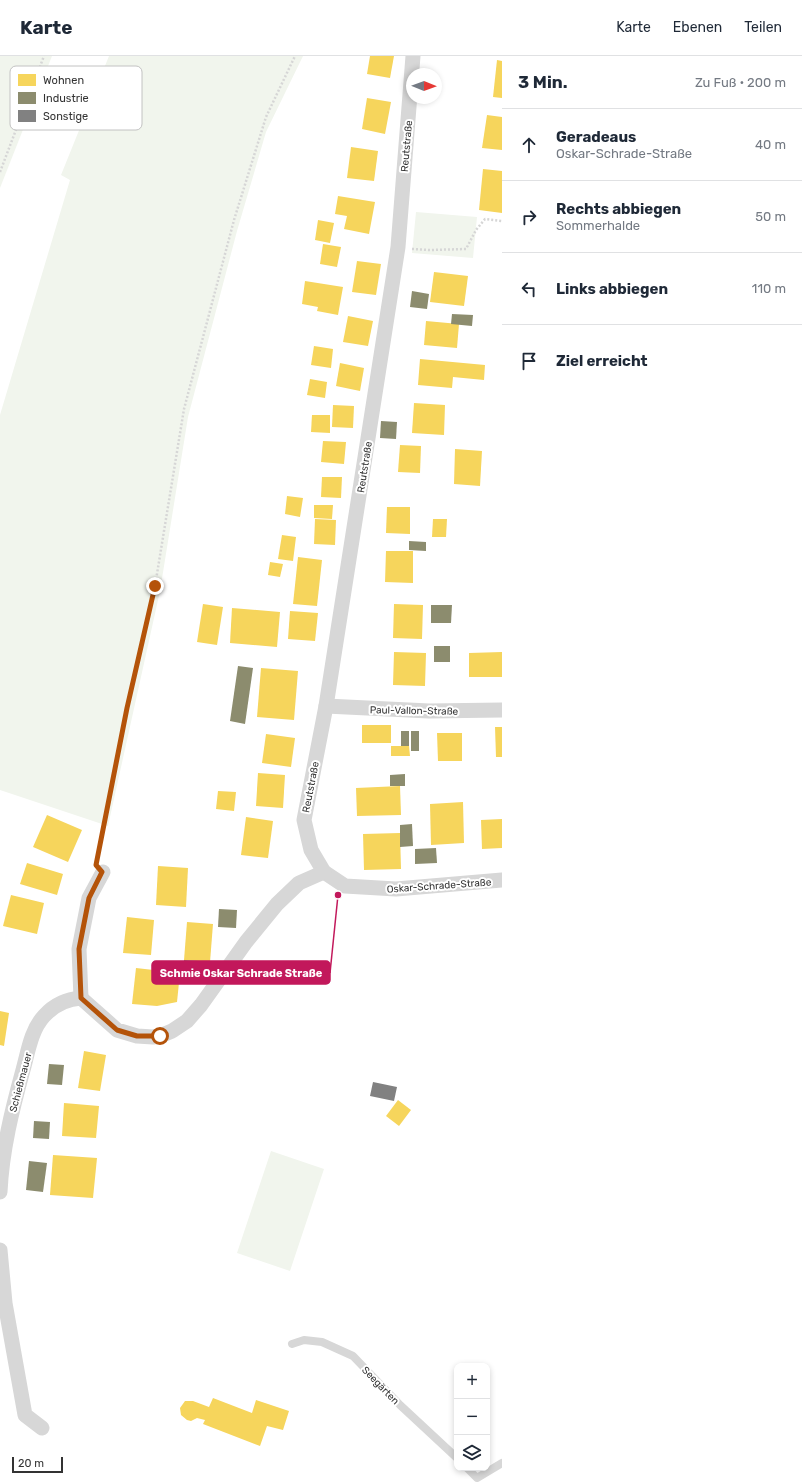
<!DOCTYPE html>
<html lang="de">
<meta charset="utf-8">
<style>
:root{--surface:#fff;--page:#f6f6f7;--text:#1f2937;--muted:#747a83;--line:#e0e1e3}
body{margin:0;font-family:Rubik,sans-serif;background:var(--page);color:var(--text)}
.controls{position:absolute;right:12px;bottom:12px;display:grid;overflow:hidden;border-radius:8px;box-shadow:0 2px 6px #0003}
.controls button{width:36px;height:36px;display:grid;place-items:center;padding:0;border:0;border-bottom:1px solid var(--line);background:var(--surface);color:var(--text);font:20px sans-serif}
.compass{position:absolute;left:406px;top:12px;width:36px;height:36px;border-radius:50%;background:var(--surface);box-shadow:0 2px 6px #0003;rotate:91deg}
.scale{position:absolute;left:12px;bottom:10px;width:51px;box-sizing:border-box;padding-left:4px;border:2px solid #333;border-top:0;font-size:11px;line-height:14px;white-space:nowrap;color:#333;-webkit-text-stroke:3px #fff;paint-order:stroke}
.stop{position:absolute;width:12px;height:12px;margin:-9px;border:3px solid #b45309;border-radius:50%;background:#fff}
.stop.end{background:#b45309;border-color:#fff;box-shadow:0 1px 4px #0008}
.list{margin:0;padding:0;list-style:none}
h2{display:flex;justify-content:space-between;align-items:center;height:52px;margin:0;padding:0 16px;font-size:17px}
h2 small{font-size:13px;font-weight:400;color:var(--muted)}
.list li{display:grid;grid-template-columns:26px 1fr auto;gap:12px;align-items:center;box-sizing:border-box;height:72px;padding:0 16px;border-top:1px solid var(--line)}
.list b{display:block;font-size:15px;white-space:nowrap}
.list p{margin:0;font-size:13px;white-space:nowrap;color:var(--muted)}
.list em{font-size:13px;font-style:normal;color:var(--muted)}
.icon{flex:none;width:22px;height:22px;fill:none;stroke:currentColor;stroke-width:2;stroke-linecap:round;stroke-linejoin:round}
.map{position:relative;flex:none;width:502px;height:1427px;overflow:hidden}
header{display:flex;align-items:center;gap:24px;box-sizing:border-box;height:56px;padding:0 20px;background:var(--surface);border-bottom:1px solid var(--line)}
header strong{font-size:19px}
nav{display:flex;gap:22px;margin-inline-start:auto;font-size:14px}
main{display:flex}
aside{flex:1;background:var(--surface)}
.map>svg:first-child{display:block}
.green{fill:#f1f5ed}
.homes{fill:#f6d55c}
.industry{fill:#8c8c6e}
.building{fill:#818181}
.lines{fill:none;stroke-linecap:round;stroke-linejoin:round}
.path{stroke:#d6d6d6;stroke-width:2.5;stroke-dasharray:2 2;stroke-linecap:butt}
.lane{stroke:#d7d7d7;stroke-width:8}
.street{stroke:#d7d7d7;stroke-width:15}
.route{stroke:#b45309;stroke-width:5}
.labels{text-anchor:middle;stroke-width:4;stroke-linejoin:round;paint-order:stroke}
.street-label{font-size:10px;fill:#333;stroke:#fff}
.key{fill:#fff;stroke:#c2c2c2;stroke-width:1}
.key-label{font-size:11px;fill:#333}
.leader{fill:none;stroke:#c2185b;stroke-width:1.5}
.callout-dot{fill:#c2185b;stroke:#fff;stroke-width:1.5}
.callout{fill:#c2185b;stroke:#c2185b;stroke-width:1.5}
.callout-label{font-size:11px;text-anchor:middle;font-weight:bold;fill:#fff}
</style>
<header>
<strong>Karte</strong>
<nav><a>Karte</a><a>Ebenen</a><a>Teilen</a></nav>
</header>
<main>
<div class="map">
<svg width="502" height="1427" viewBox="0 0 502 1427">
<rect width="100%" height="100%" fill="#fff"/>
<!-- green -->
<g class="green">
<path d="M0,0h52l-52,132z"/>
<path d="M109,0h194l-37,76 -29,99 -49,186 -28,174 -52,235 -108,-36v-375l70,-235 -9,-5z"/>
<path d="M416,156l61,5 -4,41 -61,-5z"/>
<path d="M271,1095l53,18 -34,102 -53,-18z"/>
</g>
<!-- homes -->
<g class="homes">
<path d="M370,0h24l-4,22 -23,-4z"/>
<path d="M497,4l5,1v37l-9,-1z"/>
<path d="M367,42l24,4 -6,32 -23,-5z"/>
<path d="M487,59l15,2v33l-20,-2z"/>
<path d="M351,91l27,4 -4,30 -27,-3z"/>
<path d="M483,113l19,2v42l-23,-3z"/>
<path d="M338,140l37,6 -6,32 -25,-5 3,-13 -12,-2z"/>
<path d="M318,164l16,3 -4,20 -15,-3z"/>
<path d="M323,188l18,3 -4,20 -17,-3z"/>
<path d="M357,205l24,3 -5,31 -24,-3z"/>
<path d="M434,216l34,4 -4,30 -34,-4z"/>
<path d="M305,225l38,6 -5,28 -21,-4 1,-4 -16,-3z"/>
<path d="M348,260l25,5 -5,25 -25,-4z"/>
<path d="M426,265l33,3 -2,24 -33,-3z"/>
<path d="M314,290l19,3 -2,19 -20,-3z"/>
<path d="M420,303l65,6 -1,15 -31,-3 -1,11 -34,-3z"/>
<path d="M340,307l24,5 -4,23 -24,-5z"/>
<path d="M310,323l17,3 -2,16 -18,-3z"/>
<path d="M414,347l31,2 -1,30 -32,-2z"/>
<path d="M333,349l21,1 -1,22 -21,-1z"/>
<path d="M312,359h18v18l-19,-1z"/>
<path d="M323,385l23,1 -2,22 -23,-2z"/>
<path d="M400,389l21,1 -1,27 -22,-1z"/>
<path d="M455,393l27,2 -2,35 -26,-2z"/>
<path d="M322,421h20l-1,21 -20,-1z"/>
<path d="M287,440l16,2 -3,19 -15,-3z"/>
<path d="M314,449h19l-1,14 -18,-1z"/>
<path d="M387,451h23v27l-24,-1z"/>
<path d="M315,463l21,1 -1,25 -21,-1z"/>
<path d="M433,463h14l-1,18h-14z"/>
<path d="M282,479l14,2 -3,24 -15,-2z"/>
<path d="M386,495h27v32l-28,-1z"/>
<path d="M298,501l24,3 -5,46 -24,-2z"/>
<path d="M270,506l13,2 -3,13 -12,-2z"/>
<path d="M203,548l20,3 -6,38 -20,-3z"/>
<path d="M394,548l29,1 -1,34 -29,-1z"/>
<path d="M232,552l48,4 -3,35 -47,-4z"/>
<path d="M290,555l28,2 -3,28 -27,-2z"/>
<path d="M394,596l32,1 -1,33 -32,-1z"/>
<path d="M502,596v25h-33v-24z"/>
<path d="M261,612l37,3 -4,49 -37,-3z"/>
<rect x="362" y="669" width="29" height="18"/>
<path d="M495,671h7v30h-6z"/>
<path d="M437,677h25v28h-24z"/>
<path d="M266,678l29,4 -4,29 -29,-4z"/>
<path d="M391,690h18l1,10h-19z"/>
<path d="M258,717l27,2 -2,33 -27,-2z"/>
<path d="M400,730l1,29 -44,1 -1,-28z"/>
<path d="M218,735l18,1 -2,19 -18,-2z"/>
<path d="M463,746l1,41 -33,2 -1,-41z"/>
<path d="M47,759l35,15 -14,32 -35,-15z"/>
<path d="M246,761l27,4 -5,37 -27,-3z"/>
<path d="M502,763v29l-20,1 -1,-29z"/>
<path d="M400,777l1,36 -37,1 -1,-36z"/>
<path d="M27,807l36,11 -6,21 -37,-11z"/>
<path d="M158,810l30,2 -2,39 -30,-2z"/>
<path d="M11,839l33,8 -7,31 -34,-8z"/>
<path d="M127,861l27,3 -3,35 -28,-2z"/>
<path d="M187,866l26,2 -3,38 -26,-2z"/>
<path d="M136,912l44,5 -3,29 -20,4 -25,-2z"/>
<path d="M0,955l9,2 -5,33 -4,-1z"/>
<path d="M84,995l22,4 -6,36 -22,-3z"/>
<path d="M398,1044l13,10 -12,16 -13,-10z"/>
<path d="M64,1047l35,3 -3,32 -34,-2z"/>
<path d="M53,1099l44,3 -4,40 -43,-3z"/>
<path d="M213,1342l39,15 4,-13 33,11 -6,19 -16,-4 -7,20 -57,-22 2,-4 -8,-2 -6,3 -4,-1 -6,-5 -1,-7 5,-7h8l16,6z"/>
</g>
<!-- industry -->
<g class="industry">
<path d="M412,235l17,3 -2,15 -17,-2z"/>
<path d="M452,258l21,1 -1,11 -21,-2z"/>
<path d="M381,365l16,1 -1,17 -16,-1z"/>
<path d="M409,485l17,1v9l-17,-1z"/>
<path d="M431,549h21l-1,18h-20z"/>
<rect x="434" y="590" width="16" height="16"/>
<path d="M238,610l15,2 -8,56 -15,-3z"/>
<rect x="401" y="675" width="8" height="15"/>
<rect x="411" y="675" width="8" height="20"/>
<path d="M405,718v12h-15v-11z"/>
<path d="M412,768l1,22 -13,1v-22z"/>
<path d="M436,792l1,15 -22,1v-15z"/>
<path d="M219,853l18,1 -1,18 -18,-1z"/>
<path d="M184,904l15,1 -2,15 -14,-1z"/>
<path d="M49,1008l15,1 -2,20 -15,-1z"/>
<path d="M34,1065l16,1 -1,17 -16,-1z"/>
<path d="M29,1105l18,2 -4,29 -17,-2z"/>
</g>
<!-- building -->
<path class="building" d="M373,1026l24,5 -3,14 -24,-5z"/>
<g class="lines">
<!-- path -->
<g class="path">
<path d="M0,116l44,-116"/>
<path d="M412,193l18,1 36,-1 10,-19 9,-11 17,2"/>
<path d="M97,801l30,-149 28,-122 29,-177 50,-189 32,-103 29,-61"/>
</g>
<!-- lane -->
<g class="lane">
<path d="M292,1288l12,-4 18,2 31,14 47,49 57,53"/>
<path d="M467,1412l10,10 25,-15"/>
</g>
<!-- street -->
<g class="street">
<path d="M413,0l-15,191 -72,459 -22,114 7,30 13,22 21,14 51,3 106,-9"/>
<path d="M326,650l103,5 73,-1"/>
<path d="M81,942l36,32 20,6 16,1 7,-1 12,-5 15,-10 14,-16 45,-63 31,-38 22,-21 25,-11"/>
<path d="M81,942l-2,-49 10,-51 14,-26"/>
<path d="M0,1136c2,-42 12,-82 23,-122 5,-18 8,-40 21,-54 10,-11 22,-17 37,-18"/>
<path d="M0,1194l5,53 20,112 17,13"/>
</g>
</g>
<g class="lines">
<!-- route -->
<path class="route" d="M155,530l-28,122 -31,157 6,7 -13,26 -10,51 2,49 36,32 20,6h23"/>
</g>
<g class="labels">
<!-- street labels -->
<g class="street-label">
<text transform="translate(406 90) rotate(-85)" y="4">Reutstraße</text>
<text transform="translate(364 411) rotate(-81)" y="4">Reutstraße</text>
<text transform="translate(414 654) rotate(1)" y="4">Paul-Vallon-Straße</text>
<text transform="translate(310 731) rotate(-79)" y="4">Reutstraße</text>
<text transform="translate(439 829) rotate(-4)" y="4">Oskar-Schrade-Straße</text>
<text transform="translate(20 1026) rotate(-75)" y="4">Schießmauer</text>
<text transform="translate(381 1329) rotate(46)" y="4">Seegärten</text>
</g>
</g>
<!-- legend -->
<rect x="10" y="10" width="132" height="64" rx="6" class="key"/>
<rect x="18" y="18" width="18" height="12" fill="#f6d55c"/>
<rect x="18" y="36" width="18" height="12" fill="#8c8c6e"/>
<rect x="18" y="54" width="18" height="12" fill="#818181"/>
<g class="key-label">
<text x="43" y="28">Wohnen</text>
<text x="43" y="46">Industrie</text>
<text x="43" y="64">Sonstige</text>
</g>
<!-- callouts -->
<path class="leader" d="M338 839L330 917"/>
<circle class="callout-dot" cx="338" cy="839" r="4"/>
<rect class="callout" x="152" y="905" width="178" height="23" rx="4"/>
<g class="callout-label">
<text x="241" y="921">Schmie Oskar Schrade Straße</text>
</g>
</svg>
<div class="controls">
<button>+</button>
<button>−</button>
<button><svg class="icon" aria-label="layers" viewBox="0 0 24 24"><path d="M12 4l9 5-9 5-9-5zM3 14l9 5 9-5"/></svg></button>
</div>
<svg class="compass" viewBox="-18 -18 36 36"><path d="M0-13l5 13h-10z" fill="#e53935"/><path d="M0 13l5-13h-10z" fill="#747a83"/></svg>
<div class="scale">20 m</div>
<div class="stop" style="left:160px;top:980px"></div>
<div class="stop end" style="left:155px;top:530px"></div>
</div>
<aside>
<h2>3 Min.<small>Zu Fuß · 200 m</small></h2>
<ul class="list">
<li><svg class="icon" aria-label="ahead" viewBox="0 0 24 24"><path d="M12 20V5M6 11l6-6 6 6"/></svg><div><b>Geradeaus</b><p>Oskar-Schrade-Straße</p></div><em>40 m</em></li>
<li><svg class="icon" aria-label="right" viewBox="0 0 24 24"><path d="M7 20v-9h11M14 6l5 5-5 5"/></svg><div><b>Rechts abbiegen</b><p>Sommerhalde</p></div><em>50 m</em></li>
<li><svg class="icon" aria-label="left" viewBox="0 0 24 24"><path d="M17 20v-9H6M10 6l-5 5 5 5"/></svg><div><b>Links abbiegen</b></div><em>110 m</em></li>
<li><svg class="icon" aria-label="arrive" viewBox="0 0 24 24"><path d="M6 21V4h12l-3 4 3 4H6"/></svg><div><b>Ziel erreicht</b></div></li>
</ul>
</aside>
</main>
